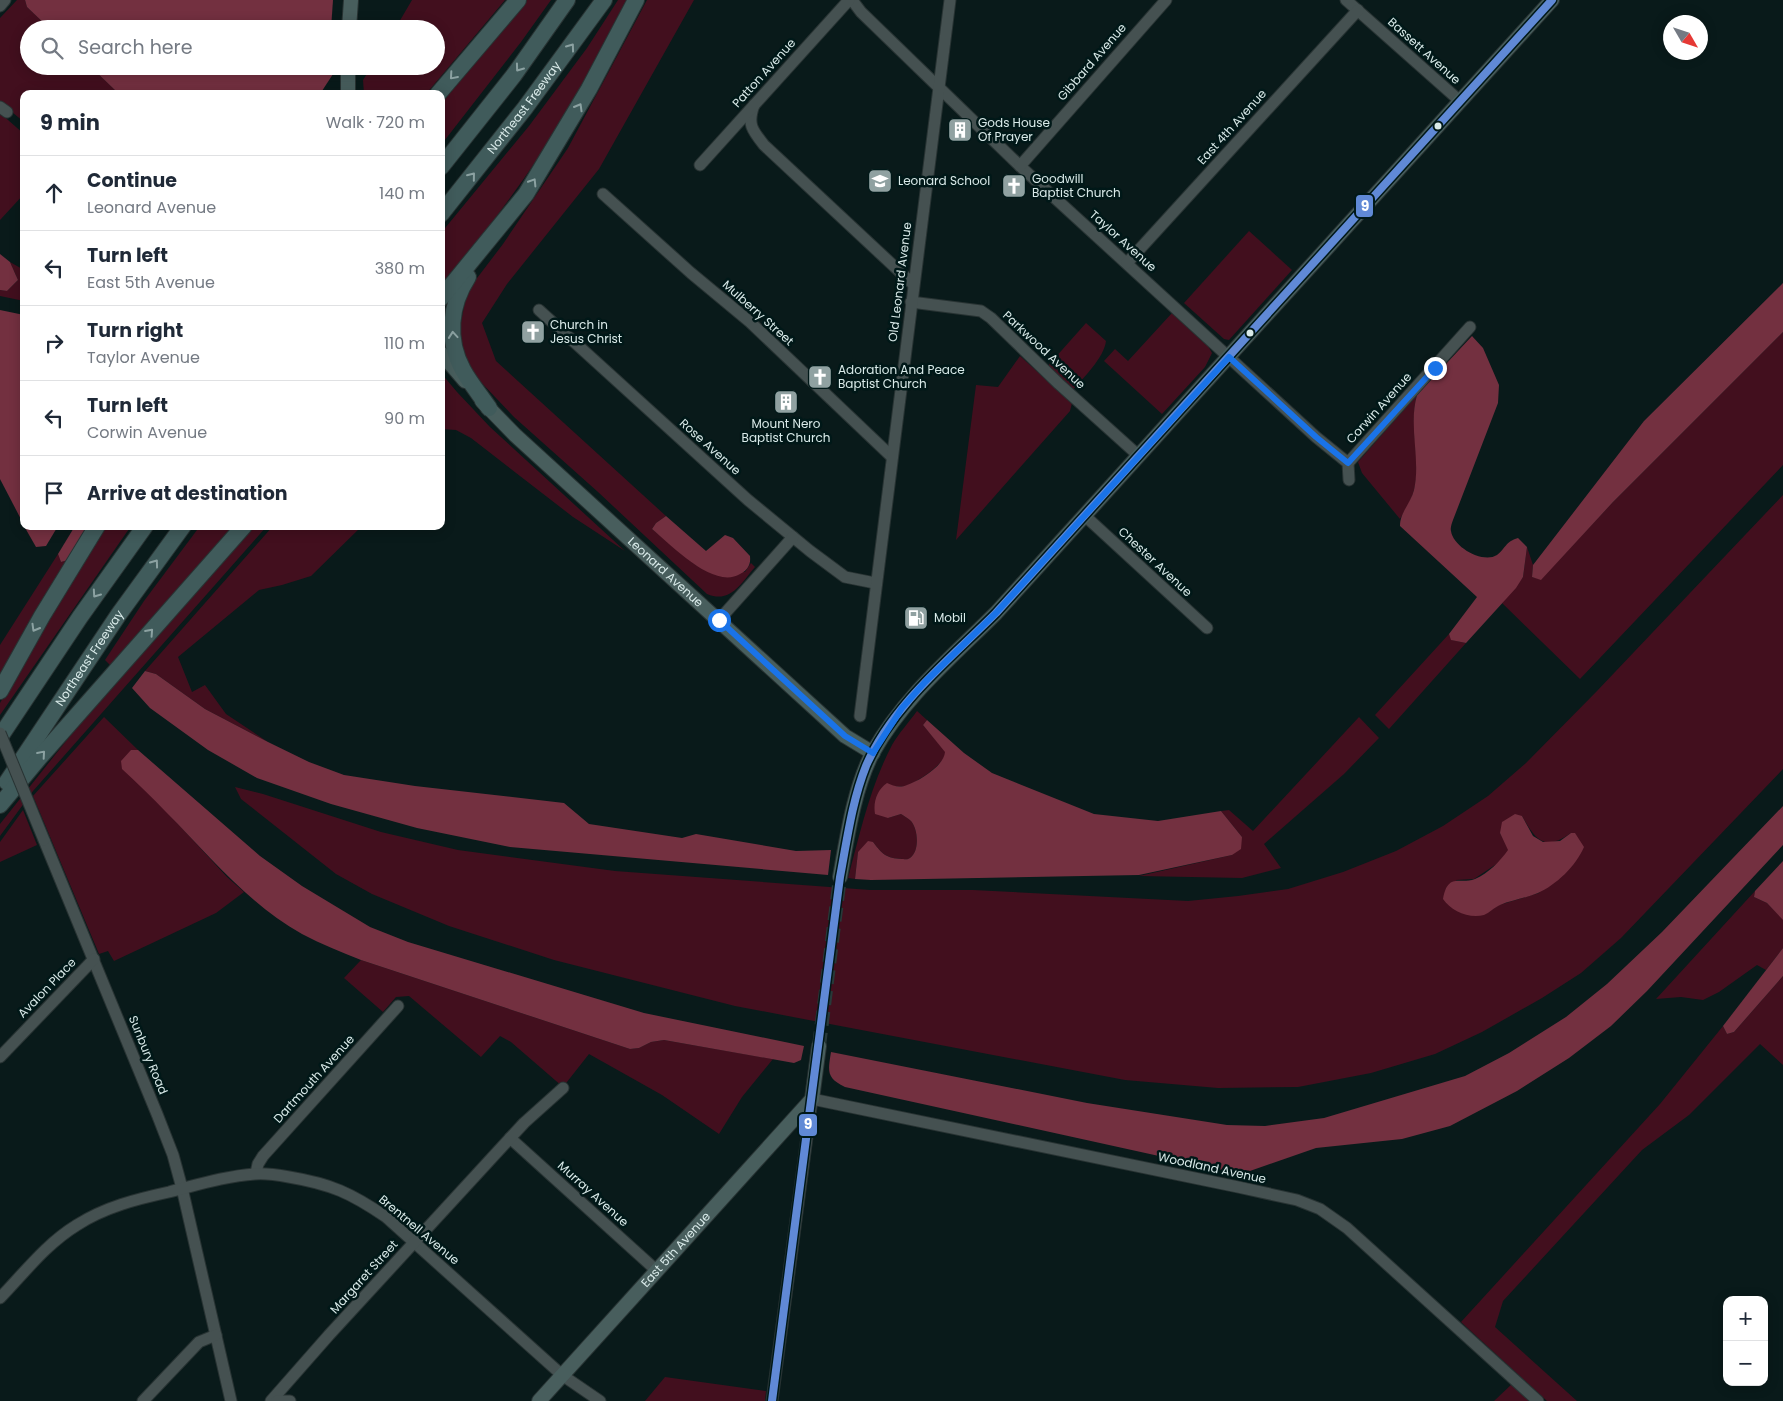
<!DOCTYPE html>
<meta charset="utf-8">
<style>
:root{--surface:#fff;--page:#f6f6f7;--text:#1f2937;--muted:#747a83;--line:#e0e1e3}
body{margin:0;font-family:Poppins,sans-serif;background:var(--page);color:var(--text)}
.controls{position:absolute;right:15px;bottom:15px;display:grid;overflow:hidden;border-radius:10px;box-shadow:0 2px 12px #0003}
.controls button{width:45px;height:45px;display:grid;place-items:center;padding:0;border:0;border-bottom:1px solid var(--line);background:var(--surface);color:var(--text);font:25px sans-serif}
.compass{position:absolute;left:1663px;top:15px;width:45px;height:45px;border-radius:50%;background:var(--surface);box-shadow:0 2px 12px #0003;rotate:129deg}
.stop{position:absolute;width:15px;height:15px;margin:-11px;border:4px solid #1a73e8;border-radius:50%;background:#fff}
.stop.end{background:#1a73e8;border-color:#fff;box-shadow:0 1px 5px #0008}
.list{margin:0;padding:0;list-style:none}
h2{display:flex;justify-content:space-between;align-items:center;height:65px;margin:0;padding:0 20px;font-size:21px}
h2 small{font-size:16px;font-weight:400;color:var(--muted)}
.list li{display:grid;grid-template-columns:32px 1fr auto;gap:15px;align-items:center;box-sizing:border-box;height:75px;padding:0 20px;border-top:1px solid var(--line)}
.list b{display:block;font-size:19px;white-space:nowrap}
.list p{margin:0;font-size:16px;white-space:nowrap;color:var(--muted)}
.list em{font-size:16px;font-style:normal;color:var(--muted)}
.icon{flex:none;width:28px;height:28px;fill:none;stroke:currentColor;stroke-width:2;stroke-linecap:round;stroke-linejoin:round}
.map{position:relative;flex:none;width:1783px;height:1401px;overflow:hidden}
.search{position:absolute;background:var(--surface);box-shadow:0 2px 12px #0003;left:20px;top:20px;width:425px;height:55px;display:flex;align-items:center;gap:12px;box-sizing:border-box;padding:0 18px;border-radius:28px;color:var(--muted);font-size:19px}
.panel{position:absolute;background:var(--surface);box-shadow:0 2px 12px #0003;left:20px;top:90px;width:425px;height:440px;border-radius:10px}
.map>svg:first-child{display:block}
.green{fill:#420f1e;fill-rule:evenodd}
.forest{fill:#733040}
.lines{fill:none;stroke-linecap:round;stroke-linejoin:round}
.major-tunnel{stroke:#283939;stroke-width:14;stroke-dasharray:14 7;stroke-linecap:butt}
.minor-casing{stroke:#283333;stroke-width:13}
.major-casing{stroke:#283333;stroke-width:16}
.highway-casing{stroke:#283333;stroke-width:18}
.minor{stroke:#455151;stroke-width:11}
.major{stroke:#485e5d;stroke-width:14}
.highway{stroke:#405b5b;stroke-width:16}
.minor-bridge-casing{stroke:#283333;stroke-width:13;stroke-linecap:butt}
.minor-bridge{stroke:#455151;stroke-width:11}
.bus-1-casing{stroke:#001818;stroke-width:11}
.bus-1{stroke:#6089d6;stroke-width:8}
.oneway{stroke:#8ca2a2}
.route{stroke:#1a73e8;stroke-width:6}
.bus-dot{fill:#d9eae9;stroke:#001818;stroke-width:2}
.labels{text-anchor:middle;stroke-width:5;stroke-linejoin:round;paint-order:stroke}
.street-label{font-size:12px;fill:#d9eae9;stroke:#001818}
.poi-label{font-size:12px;fill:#d9eae9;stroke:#001818;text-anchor:start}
.line-badge{stroke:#001818;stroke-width:2}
.badge-label{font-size:14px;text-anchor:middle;font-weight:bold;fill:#fff}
</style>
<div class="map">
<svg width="1783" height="1401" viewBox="0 0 1783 1401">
<rect width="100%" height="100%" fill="#091a1a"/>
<!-- green -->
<g class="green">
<path d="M17,0h8l2,7 23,22h-21v37h61l29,28h-95v28l-24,-20v-84z"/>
<path d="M412,0h93l-79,94h-62l-1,-14 9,-14h64v-37h-41z"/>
<path d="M525,0h26l-30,42 -80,103v-42l46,-54z"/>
<path d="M618,0h11c-29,53 -56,108 -91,158 -30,45 -64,88 -97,131v-56l88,-107 58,-78z"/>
<path d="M647,0h47l-95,169 -92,115 -25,39 14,38 170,155 -10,7 -4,6 45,37 48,6 6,-9 4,4c-14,16 -24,37 -48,27l-109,-102 -84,-75 -37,-39 -12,-16 -6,-29 6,-32 6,-15 32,-42 65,-96z"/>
<path d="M0,113l24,21v60l-24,26z"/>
<path d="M1249,231l43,39 -63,70 -5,-1 -40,-36z"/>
<path d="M10,262l14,8v31l-24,-5v-6l7,1 11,-11z"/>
<path d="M1172,313l36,33 4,7 -7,14 -43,47 -58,-53 11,-12 13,12z"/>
<path d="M1086,323l20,18c-2,17 -23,37 -34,50l-26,-23z"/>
<path d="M1783,332v133l-203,214 -78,-76 21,-26 4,-30 6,18 -1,12 9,2 72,-77z"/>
<path d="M1020,356l52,47 -2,8 -114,129 20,-155 22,2z"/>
<path d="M441,373l16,19 33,35 135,124 -52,-34 -102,-79 -15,-8 -15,-1z"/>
<path d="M1417,395c-9,31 5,64 -3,95 -2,10 -9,20 -14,29l-38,-46 -4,-11z"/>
<path d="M1783,495v274l-162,169 -40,35 -39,25 -60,34 -47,22 -64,19 -73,14 -80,1 -93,-8 -390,-74 -181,-46 -105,-34 -77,-32 -36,-20 -95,-75 -6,-12 28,7 118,38 77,18 157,21 255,19h103l215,11 50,-5 50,-7 55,-17 53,-21 47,-25 45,-30 38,-33 71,-72zM1522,816c14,24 22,36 49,17l-32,60 -40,12 -16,10 -27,-35 18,-1 24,-16 11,-13 -9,-17z"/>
<path d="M103,526h28l-131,189v-12l46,-82z"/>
<path d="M200,526h37l-124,142 -8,-8 39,-59z"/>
<path d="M255,526h12l-234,265 -33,45v-12l86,-108z"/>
<path d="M273,526h89l-51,50 -29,9 -23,5 -81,67 14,35 13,-7 21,29 42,28 -63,-33 -49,-35 -11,-3z"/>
<path d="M58,554l3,8 7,-2 -68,119v-34z"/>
<path d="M1449,634l3,6 14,3 -77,86 -14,-14z"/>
<path d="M917,711l10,9 -4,5 23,27c-2,13 -29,30 -40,34 -4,1 -9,0 -13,0l-5,32 13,-4c3,2 7,4 10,7 7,8 9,30 -1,37 -3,2 -4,1 -7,1 -17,-1 -20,-4 -30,-17l-15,10 -3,27 -7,-1c12,-45 22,-91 44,-133 7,-12 17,-23 25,-34z"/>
<path d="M104,717l34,33h-7l35,61 61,66 17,15 -28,21 -102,48 -6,-10 -9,3 -66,-158z"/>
<path d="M1359,717l20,21 -35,36 -80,70 17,24 -39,10 -103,-2 93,-21 10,-18 -21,-26 8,-1 24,21z"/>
<path d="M23,810l14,35 -37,17v-20z"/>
<path d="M1755,891l-1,6 13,6 16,16v29l-17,22 -9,-5 -38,27 -16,8 -22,-3 -25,2z"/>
<path d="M361,960l269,89 9,-1 12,-6 13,-2 109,19 -31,38 -23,37 -57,-39 -73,-41 -26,33 -52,-45 -11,-6 -19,21 -72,-61 -13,1 -13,15 -39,-34z"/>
<path d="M1783,976v89l-23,-21 -71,71 -47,35 -139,151 -8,26 82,74h-30l-86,-79 199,-218 63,-78 4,8 7,-2z"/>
<path d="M665,1377l101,14 -1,10h-120z"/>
<path d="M1513,1383l19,18h-38z"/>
</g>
<!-- forest -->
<g class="forest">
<path d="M25,0h308l-2,29h-281l-23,-22z"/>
<path d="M90,66h243l2,5 -15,23h-201z"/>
<path d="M0,254l10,8 8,18 -11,11 -7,-1z"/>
<path d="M1783,283v49l-170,170 -72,78 -9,-3 1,-12 111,-144z"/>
<path d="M0,310l24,5v210l-24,-46z"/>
<path d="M1472,336l11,12 16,37 -1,18 -45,117c-1,3 -3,8 -2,11 2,16 32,33 46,24 9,-7 8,-13 21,-17l9,9 -4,30 -7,11 -50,55 -15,-3 -2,-6 28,-37 -77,-71c0,-14 11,-23 14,-36 7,-31 -6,-64 3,-95z"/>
<path d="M666,516l40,35 19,-16 8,3 17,18c1,8 -2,14 -10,18 -26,16 -69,-29 -88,-45l4,-6z"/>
<path d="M24,526h34l-12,20 -10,1z"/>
<path d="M75,526h15l-22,34 -7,2 -3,-8z"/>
<path d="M145,671l11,3 49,35 63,33 41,20 35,13 71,11 149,17 25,21 93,14 14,-4 100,17 35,-1 -3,25 -318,-28 -93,-19 -86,-24 -74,-26 -49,-28 -58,-42 -18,-20z"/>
<path d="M927,720l37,33 28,20 102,41 64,7 63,-10 21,26 -1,12 -9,6 -93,20 -268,5 -16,-1 3,-27 10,-11 5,1c10,13 13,16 29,17 4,0 5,1 8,-1 10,-7 8,-29 1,-37 -3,-3 -7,-5 -10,-7l-13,4 -13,-4c-2,-12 2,-24 12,-31 6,3 13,5 20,2 12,-4 37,-19 38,-33l-22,-27z"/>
<path d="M131,750h7l122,106 42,30 68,41 38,15 236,71 160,33 -3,14 -7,3 -130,-23 -13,2 -12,6 -9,1 -269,-89c-20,-8 -40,-16 -59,-26 -56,-32 -92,-78 -136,-122 -14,-15 -29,-29 -44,-43l-1,-8z"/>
<path d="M1783,806v39l-136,146 -36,35 -42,32 -52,33 -67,35 -48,13 -86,9 -69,24 -20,-1 -382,-84c-19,-9 -17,-16 -14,-35l256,51 140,22 38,1 59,-8 141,-42 44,-23 57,-36 41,-33 55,-52z"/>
<path d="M1515,814l7,2 11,20 10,6 17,-1 11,-8h4l9,14c-8,19 -28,38 -46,46 -12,5 -26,7 -38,12 -5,2 -11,8 -16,10 -15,4 -33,-4 -41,-16 5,-27 17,-14 32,-20 14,-6 25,-18 33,-29l-8,-17 2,-11z"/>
<path d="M1783,861v59l-16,-17 -13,-6 1,-6z"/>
<path d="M1783,948v28l-49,56 -7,2 -4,-8z"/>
</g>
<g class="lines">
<!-- major-tunnel -->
<path class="major-tunnel" d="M819,1046l21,-169"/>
<defs>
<g id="minor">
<path d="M852,0l9,12 159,154 296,271 32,26 1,17"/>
<path d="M1346,0l115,102"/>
<path d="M0,6l5,-6"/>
<path d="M754,105c-7,19 -2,25 10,40l149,139"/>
<path d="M0,107l7,5"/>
<path d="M700,165l149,-165"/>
<path d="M1020,166l146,-166"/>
<path d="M603,194l88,79 59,49 142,135"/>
<path d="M1127,263l231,-253"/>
<path d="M911,302l70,9 10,7 68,66 80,72"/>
<path d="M539,310l209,190 62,51 35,26 30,6"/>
<path d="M1348,463l122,-136"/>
<path d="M1084,515l123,113"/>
<path d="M719,620l74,-83"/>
<path d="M860,716l90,-716"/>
<path d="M44,840l113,274 16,41 9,33 49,213"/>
<path d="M0,1057l94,-98"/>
<path d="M510,1138l146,132"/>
<path d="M256,1173l2,-9 5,-8 135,-150"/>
<path d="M0,1298c25,-26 46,-54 77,-73 28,-18 60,-26 92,-33 28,-7 57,-16 86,-18 11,-1 23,1 34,3 42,7 62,16 97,40l176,158 38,26"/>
<path d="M143,1401l56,-59 17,-7"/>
<path d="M271,1401l58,-66 195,-212 39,-35"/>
<path d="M277,1401h13"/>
<path d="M772,1401l40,-302 426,88 59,13 23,9 27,19 191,173"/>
</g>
<g id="major">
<path d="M349,29l2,-29"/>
<path d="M348,66v28"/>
<path d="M441,353l24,28"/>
<path id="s1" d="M482,401l33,34 330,301 28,17"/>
<path d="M840,877c7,-39 14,-89 33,-125 31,-55 79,-95 123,-139l556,-613"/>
<path id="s2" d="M539,1401l273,-302 7,-53"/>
</g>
<g id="highway">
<path d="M438,94l80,-94"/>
<path d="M441,167l73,-92 53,-75"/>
<path id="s3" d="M441,214l84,-106 79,-108"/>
<path d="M468,277c-18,28 -22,62 -5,93 7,13 18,26 26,38"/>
<path d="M441,298l85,-104 63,-105 47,-89"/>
<path d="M0,691l42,-75 55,-90"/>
<path d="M0,737l80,-120 65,-91"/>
<path id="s4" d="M7,782l112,-168 64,-88"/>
<path d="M0,805l40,-48 204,-231"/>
</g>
</defs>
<!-- minor casing -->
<use href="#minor" class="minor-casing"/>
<!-- major casing -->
<use href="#major" class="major-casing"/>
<!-- highway casing -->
<use href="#highway" class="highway-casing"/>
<!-- minor -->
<use href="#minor" class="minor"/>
<!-- major -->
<use href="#major" class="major"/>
<!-- highway -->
<use href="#highway" class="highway"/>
<defs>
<path id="minor-bridge" d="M0,733l44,107"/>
</defs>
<!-- minor-bridge casing -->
<use href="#minor-bridge" class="minor-bridge-casing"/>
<!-- minor-bridge -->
<use href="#minor-bridge" class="minor-bridge"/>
<defs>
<path id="bus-1" d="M772,1401l68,-524c7,-37 12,-76 26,-111 26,-61 84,-107 130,-153l556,-613"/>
</defs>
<!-- bus-1 casing -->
<use href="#bus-1" class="bus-1-casing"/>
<!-- bus-1 -->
<use href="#bus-1" class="bus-1"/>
</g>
<!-- one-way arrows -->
<defs><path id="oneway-chevron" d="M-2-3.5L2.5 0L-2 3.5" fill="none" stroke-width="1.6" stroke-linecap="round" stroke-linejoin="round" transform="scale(1.25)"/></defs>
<g class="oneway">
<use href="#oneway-chevron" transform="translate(571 47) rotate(-54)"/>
<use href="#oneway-chevron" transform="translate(519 68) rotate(126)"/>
<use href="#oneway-chevron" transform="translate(453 76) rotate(131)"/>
<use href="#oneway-chevron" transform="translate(579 107) rotate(-60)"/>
<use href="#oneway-chevron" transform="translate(472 176) rotate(-51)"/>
<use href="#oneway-chevron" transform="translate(533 182) rotate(-58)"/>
<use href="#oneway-chevron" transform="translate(453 335) rotate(-95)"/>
<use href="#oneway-chevron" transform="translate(155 563) rotate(-54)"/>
<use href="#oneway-chevron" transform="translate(96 594) rotate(125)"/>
<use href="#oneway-chevron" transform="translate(35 628) rotate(120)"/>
<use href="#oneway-chevron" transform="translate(150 632) rotate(-48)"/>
<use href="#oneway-chevron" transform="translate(42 754) rotate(-49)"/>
</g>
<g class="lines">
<!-- route -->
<path class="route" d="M719,620l126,116 28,17 29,-45 23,-26 71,-69 233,-256 87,80 32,26 87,-95"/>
</g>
<!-- icons -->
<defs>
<symbol id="building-square" viewBox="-11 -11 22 22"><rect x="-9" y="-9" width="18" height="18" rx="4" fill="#90a1a1" stroke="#001818"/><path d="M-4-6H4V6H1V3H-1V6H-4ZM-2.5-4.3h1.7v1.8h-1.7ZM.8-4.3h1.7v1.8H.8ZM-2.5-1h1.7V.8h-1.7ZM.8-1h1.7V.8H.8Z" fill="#fff"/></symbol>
<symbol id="school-square" viewBox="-11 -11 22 22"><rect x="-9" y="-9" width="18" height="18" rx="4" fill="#90a1a1" stroke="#001818"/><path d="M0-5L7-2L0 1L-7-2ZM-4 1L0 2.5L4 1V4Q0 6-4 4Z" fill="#fff"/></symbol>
<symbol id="church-square" viewBox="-11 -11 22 22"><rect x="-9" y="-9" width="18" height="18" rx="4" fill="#90a1a1" stroke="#001818"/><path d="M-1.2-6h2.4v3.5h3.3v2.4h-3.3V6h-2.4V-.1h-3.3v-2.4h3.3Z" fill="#fff"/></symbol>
<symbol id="fuel-square" viewBox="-11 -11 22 22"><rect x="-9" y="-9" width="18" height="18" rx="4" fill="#90a1a1" stroke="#001818"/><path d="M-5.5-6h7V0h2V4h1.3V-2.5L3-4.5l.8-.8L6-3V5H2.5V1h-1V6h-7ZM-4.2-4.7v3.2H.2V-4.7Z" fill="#fff"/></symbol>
</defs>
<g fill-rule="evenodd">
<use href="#building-square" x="946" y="116" width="28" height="28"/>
<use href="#school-square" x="866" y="167" width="28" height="28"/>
<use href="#church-square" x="1000" y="172" width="28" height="28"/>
<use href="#church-square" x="519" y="318" width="28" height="28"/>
<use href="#church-square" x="806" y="363" width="28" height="28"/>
<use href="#building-square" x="772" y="388" width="28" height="28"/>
<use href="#fuel-square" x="902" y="604" width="28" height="28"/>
</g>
<!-- markers -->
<g class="bus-dot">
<circle cx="1438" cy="126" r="4.5"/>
<circle cx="1250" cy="333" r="4.5"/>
</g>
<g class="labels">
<!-- street labels -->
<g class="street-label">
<text transform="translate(1424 51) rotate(42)" y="4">Bassett Avenue</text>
<text transform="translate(1092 62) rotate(-49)" y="4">Gibbard Avenue</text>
<text transform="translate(764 73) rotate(-48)" y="4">Patton Avenue</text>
<text dy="4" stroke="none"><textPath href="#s3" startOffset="135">Northeast Freeway</textPath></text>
<text transform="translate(1232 127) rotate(-48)" y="4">East 4th Avenue</text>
<text transform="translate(1123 241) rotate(42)" y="4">Taylor Avenue</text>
<text transform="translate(900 282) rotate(-83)" y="4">Old Leonard Avenue</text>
<text transform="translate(758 313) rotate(42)" y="4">Mulberry Street</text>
<text transform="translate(1044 350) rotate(43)" y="4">Parkwood Avenue</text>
<text transform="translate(1379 408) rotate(-48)" y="4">Corwin Avenue</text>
<text transform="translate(710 447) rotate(42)" y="4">Rose Avenue</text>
<text transform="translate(1155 562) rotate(43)" y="4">Chester Avenue</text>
<text dy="4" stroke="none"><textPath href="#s1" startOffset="251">Leonard Avenue</textPath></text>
<text dy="4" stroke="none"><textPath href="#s4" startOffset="149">Northeast Freeway</textPath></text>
<text transform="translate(47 988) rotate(-46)" y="4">Avalon Place</text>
<text transform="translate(148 1055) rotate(68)" y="4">Sunbury Road</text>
<text transform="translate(314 1079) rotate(-48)" y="4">Dartmouth Avenue</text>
<text transform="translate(1212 1168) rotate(12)" y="4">Woodland Avenue</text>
<text transform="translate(593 1194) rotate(42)" y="4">Murray Avenue</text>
<text transform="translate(419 1230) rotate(40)" y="4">Brentnell Avenue</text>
<text dy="4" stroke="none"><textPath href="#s2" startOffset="204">East 5th Avenue</textPath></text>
<text transform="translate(364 1277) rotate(-48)" y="4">Margaret Street</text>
</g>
<!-- poi labels -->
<g class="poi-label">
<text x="978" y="127">Gods House<tspan x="978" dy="14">Of Prayer</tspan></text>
<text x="1032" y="183">Goodwill<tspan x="1032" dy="14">Baptist Church</tspan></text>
<text x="898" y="185">Leonard School</text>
<text x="550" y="329">Church in<tspan x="550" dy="14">Jesus Christ</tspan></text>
<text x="838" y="374">Adoration And Peace<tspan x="838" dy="14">Baptist Church</tspan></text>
<text x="786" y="428" text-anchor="middle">Mount Nero<tspan x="786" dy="14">Baptist Church</tspan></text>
<text x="934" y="622">Mobil</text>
</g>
</g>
<g class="line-badge">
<rect x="1355" y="194" width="19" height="24" rx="5" fill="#6089d6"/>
<rect x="798" y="1113" width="20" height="24" rx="5" fill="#6089d6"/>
</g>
<g class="badge-label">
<text x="1365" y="211">9</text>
<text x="808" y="1129">9</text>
</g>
</svg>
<div class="controls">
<button>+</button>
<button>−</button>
</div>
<svg class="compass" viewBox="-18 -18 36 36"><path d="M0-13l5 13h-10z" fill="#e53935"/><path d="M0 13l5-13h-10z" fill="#747a83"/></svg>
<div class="stop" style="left:719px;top:620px"></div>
<div class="stop end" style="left:1435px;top:368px"></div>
<div class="search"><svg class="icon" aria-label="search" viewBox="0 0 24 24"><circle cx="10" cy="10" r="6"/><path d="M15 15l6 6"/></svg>Search here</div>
<section class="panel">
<h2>9 min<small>Walk · 720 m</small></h2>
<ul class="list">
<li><svg class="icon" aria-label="ahead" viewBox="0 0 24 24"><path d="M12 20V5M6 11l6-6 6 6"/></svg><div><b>Continue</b><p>Leonard Avenue</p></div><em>140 m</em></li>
<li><svg class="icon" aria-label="left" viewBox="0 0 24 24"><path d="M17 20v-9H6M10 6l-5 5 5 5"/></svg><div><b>Turn left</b><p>East 5th Avenue</p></div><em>380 m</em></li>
<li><svg class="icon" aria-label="right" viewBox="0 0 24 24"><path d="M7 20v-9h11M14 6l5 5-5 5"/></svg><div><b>Turn right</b><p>Taylor Avenue</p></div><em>110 m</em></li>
<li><svg class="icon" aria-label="left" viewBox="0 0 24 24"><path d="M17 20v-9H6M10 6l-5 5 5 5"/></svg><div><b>Turn left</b><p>Corwin Avenue</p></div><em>90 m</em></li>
<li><svg class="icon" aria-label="arrive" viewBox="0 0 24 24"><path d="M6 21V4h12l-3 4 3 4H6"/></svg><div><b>Arrive at destination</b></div></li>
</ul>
</section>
</div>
